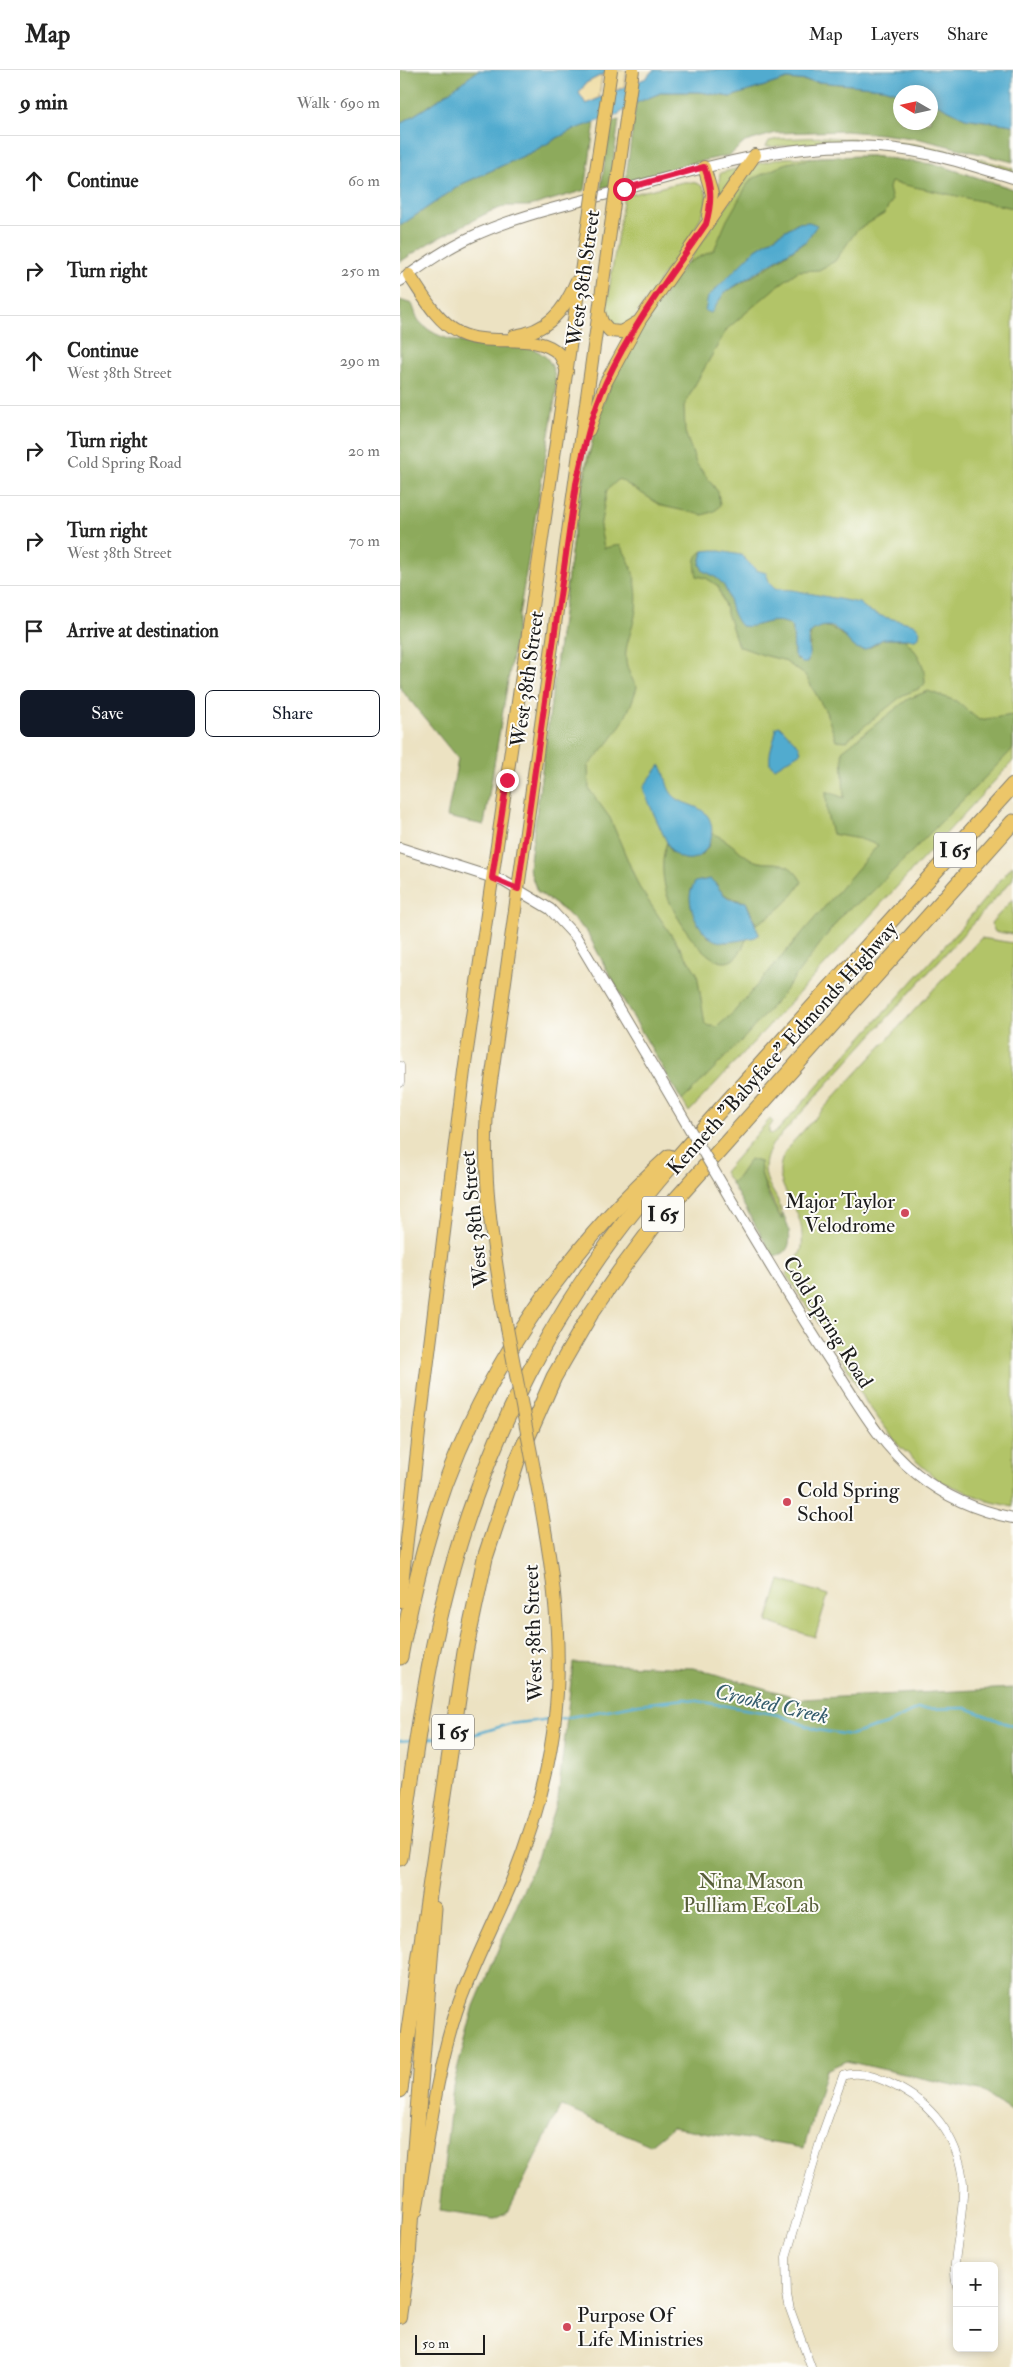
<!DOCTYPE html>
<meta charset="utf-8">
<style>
:root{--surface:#fff;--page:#f2f2f2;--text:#222;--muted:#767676;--line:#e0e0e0;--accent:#111827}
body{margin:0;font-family:"IM FELL Double Pica",serif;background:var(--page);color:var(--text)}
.controls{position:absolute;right:15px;bottom:15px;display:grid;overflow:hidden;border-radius:8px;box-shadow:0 2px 8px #0003}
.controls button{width:45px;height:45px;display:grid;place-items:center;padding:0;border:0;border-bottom:1px solid var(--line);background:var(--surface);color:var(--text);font:25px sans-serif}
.compass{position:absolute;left:493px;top:15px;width:45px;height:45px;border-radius:50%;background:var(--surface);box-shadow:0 2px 8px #0003;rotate:279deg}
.scale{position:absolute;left:15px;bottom:12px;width:70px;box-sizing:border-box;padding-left:5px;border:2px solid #1c1c1c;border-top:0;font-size:14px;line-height:18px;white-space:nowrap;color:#1c1c1c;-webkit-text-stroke:4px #fdfcf7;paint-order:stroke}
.stop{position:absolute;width:15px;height:15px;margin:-11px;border:4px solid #e11d48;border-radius:50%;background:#fff}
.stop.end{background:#e11d48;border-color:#fff;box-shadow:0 1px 5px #0008}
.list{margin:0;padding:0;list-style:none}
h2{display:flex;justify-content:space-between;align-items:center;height:65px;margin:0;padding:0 20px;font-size:21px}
h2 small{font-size:16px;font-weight:400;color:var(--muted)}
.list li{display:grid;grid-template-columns:32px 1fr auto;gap:15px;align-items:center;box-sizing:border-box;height:90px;padding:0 20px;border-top:1px solid var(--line)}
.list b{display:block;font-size:19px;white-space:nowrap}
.list p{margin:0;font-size:16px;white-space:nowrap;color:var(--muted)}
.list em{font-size:16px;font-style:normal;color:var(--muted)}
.actions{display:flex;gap:10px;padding:15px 20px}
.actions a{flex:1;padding:11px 0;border:1px solid var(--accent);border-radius:8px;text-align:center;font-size:18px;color:var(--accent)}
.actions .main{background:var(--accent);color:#fff}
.icon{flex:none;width:28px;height:28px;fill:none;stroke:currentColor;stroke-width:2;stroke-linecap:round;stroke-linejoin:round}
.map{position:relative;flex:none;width:613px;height:2297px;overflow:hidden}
header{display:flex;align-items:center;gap:30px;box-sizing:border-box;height:70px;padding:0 25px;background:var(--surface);border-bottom:1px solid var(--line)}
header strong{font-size:24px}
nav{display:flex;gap:28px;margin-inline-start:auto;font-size:18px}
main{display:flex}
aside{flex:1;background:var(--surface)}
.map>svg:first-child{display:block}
.green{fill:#b2c467;stroke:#677042}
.forest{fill:#8daa5c;stroke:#54633c;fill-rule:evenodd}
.sand{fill:#eeda9e;stroke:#857b5d}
.water{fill:#51abcf;stroke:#366476}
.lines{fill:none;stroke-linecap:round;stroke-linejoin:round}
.stream{stroke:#51abcf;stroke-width:2.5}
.minor-casing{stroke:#847f6f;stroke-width:9}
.tertiary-casing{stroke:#847f6f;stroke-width:12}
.primary-casing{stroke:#847f6f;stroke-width:14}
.motorway-casing{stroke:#847f6f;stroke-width:17}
.minor{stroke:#fff;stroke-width:8}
.tertiary{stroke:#fff;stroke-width:10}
.primary{stroke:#ecc669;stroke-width:12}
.motorway{stroke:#ecc669;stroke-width:15}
.tertiary-bridge-casing{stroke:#847f6f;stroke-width:12;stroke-linecap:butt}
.primary-bridge-casing{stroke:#847f6f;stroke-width:14;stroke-linecap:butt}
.tertiary-bridge{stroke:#fff;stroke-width:10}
.primary-bridge{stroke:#ecc669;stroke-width:12}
.route{stroke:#e11d48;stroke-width:6}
.poi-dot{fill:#d1495b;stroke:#fdfcf7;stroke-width:2}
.labels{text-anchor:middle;stroke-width:4;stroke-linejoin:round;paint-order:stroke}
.shield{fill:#fdfcf7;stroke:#605f5e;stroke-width:1}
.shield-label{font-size:20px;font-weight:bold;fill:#1c1c1c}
.street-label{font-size:21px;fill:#1c1c1c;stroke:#fdfcf7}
.poi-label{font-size:21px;fill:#1c1c1c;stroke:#fdfcf7;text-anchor:start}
.park-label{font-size:21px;fill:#585f3a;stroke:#fdfcf7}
.water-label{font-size:22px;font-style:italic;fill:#345c6d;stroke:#fdfcf7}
</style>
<header>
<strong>Map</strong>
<nav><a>Map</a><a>Layers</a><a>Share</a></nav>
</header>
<main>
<aside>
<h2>9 min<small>Walk · 690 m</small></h2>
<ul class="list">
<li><svg class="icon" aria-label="ahead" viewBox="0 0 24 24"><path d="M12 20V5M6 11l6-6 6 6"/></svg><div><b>Continue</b></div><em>60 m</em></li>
<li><svg class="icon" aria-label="right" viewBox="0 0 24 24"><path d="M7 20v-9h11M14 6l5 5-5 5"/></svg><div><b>Turn right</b></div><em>250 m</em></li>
<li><svg class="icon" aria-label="ahead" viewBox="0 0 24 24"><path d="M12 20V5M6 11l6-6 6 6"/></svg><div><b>Continue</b><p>West 38th Street</p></div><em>290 m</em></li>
<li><svg class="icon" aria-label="right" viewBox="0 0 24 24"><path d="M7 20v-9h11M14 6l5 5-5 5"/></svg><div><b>Turn right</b><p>Cold Spring Road</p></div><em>20 m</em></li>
<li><svg class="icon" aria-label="right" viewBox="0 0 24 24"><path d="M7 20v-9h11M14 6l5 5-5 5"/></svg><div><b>Turn right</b><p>West 38th Street</p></div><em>70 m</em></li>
<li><svg class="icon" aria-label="arrive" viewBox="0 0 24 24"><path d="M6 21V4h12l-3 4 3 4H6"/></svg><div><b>Arrive at destination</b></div></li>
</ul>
<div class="actions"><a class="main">Save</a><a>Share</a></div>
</aside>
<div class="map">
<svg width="613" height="2297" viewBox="0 0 613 2297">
<rect width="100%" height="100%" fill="#fdfcf7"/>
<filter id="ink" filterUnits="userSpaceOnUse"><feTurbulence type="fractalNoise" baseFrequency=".02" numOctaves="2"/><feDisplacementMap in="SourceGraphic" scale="10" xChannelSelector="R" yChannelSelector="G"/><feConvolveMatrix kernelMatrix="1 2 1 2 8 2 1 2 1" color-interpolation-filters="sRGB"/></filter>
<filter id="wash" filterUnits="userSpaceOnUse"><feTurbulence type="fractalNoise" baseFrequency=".0096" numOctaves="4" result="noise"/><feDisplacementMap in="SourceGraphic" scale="20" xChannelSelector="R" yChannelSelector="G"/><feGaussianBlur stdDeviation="1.12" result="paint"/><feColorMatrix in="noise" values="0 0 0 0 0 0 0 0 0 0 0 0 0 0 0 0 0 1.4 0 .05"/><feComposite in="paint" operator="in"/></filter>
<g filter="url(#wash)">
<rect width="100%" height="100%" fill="#ece2c2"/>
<!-- green -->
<g class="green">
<path d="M425,67l89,7 33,6 61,17 5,2v3l-50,-14 -122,-16 -75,5 3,-6 10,-2z"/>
<path d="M471,86l67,9 75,24v572l-324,351 -68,-116 -34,-64 -22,-21 -28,-20 -8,-23 45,-337 13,-73 38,-106 131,-188 28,-6z"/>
<path d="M339,98l-22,33 3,-28z"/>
<path d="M283,112c56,-3 -4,70 -16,87 -12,18 -24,36 -37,54l-5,4 -10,-1 -8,-11 -1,-7 18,-112z"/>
<path d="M613,795v14l-241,266c-21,39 12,46 10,75l-21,-44 -1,-14 -10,-2 -12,17 -7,6 -7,-11 46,-53 3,3 -4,6v5l3,1 5,-3 181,-200z"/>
<path d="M613,829v35l-18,-2 -4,-9z"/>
<path d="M581,868l32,5v564l-25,-6 -50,-21 -39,-34 -33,-44 -21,-38 -59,-90c5,-8 12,-15 15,-23 2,-5 1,-11 1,-16 -1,-37 -40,-52 -12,-90z"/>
<path d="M380,1510l48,15 -13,42 -48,-15z"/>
</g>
<!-- forest -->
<g class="forest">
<path d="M0,0h79l-44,32 -35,22z"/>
<path d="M387,9l96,9 17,5v29h30l1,-21c12,4 23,13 35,17 16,4 31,3 47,7v37l-93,-23 -39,-5 -36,-3 -69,2 -31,9 -15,13 -46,10 -59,19 11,-81 27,-11h37l30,5z"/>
<path d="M219,50l-9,66 -9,2 9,-66z"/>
<path d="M195,52l-10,68 -55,16h-24l-17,6 -60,31 -29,19v-36l62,-42 70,-32 40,-22z"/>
<path d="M471,86l67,9 75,24v19l-122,-26 -2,6 3,13 -8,13 -27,16 -22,31 -16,9 -21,1 -23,17 -48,41 -31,54 -12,23 1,26 11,31 22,29 2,13 -5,6 -12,4 -41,-9 -43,-27 -12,11 -7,37 4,21 16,-3c13,20 19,41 16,65 -5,33 -21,44 1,77 -11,36 -24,52 -49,79l1,23 21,29 29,69 58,86 8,52 12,2 16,-14 145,-168 -18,-6 -28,-5 -5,-20 -1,-23 18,7 -2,-47 66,-52 20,-8 28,10 23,19 34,-5v34l-147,149 -21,13 -65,86 -34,39 -64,65 -61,-105 -34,-64 -22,-21 -28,-20 -8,-23 45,-337 23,-114 28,-65 60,-88 29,-14 13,-30 23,-40 37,-17 34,-6zM397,153l19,2 -10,16 -44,30 -38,22 -16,4 48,-48z"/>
<path d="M0,230l12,4c3,6 4,14 8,18 23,26 75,23 107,25 25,7 29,23 29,46l-72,432 -37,-8 11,-58 -58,-71z"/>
<path d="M303,481l-3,13 3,6c24,10 24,20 30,43 8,3 17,8 26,10 9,1 30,-10 34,8 3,12 -3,19 5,30l12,-15c-3,-37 34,-14 46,2l15,-1 12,-8h21c14,13 21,25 21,44l-4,5 -18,7 -57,46 -10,-1 -10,-28 -21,-37 -22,-15 -20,-5 -25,-9 -20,-60 -12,-8 -9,-2c-2,-9 -4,-20 6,-25z"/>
<path d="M311,763c16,5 25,17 40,26 18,10 35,-6 51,23 -12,19 -26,32 -46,42l-10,-22c-13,-3 -24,-5 -30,-19l-25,7c-3,17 7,33 17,47l19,5 20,-4c-4,9 -10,24 -22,24 -22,1 -55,-52 -59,-71 -4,-16 -5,-33 1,-49l4,10 31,3 7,-10z"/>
<path d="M350,1089l10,3c1,21 11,40 22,58l1,-6c7,13 14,41 -10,42l-42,-73 7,-6z"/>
<path d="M173,1593l121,5 108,31 211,-11v423l-29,-19 -138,-31 -20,9 -22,78 -132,-21 -22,18 -89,-39 -53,106 -15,7 -54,-8 14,-125 21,-80 64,-151 20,-57z"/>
</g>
<!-- sand -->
<g class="sand">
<path d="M217,0h10l-3,17 -10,4z"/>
<path d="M202,5l-3,23 -13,6 -7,-11 7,-10z"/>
</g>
<!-- water -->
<g class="water">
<path d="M79,0h132l-25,13 -7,10 7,11 60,-26 7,-8h360v55l-48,-7 -34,-17 -1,-9 -30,1 -17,-5 -96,-9 -57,18 -30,-5h-37l-27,11 -19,12 -45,15 -40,22 -70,32 -62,42v-102l35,-22z"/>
<path d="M409,152l8,3 -11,16 -82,52 -13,20 -6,-2 3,-14 48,-48 41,-26z"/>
<path d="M314,480l27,5 15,15 10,3 4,11 5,5 18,1 66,13 10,8 15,6 30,7 6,7 -1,6 -4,2h-32l-19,11c-3,-1 -6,-1 -8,-2 -11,-7 -17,-26 -35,-21 -5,2 -10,3 -12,9 -3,9 3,18 -2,27h-5l-8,-8 -1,-26 -4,-5c-21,-8 -29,5 -48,2 -19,-22 -3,-42 -38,-55l-3,-7 3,-13z"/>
<path d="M380,656l19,20 2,6 -26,16 -5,-4c-2,-16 6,-23 6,-37z"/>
<path d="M260,695c8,9 4,24 16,33 10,8 26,7 33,20 11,23 -12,55 -36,35 -4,-4 -25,-52 -29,-62v-5z"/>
<path d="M310,809c8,5 11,16 20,20 5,2 11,2 16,3l13,32 -3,3c-10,2 -29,7 -39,4 -15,-4 -27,-29 -27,-44 0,-6 3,-10 5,-15z"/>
</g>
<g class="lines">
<!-- stream -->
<g class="stream">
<path d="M159,1649l80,-15 47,-5 93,16 38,15 33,5 37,-11 30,-15 49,-1 47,18"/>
<path d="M59,1665l17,-1 33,-10 42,-5"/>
<path d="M21,1669l27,-2"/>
<path d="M0,1671l11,-1"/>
</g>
</g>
</g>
<g filter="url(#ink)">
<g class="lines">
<defs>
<g id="minor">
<path d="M0,996v17"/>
<path d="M411,2297l-21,-58 -3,-14 -1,-38 37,-125 20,-56c19,-7 41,4 58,13 35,19 59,54 62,94 1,16 -2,34 -4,50 -2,17 -7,35 -2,53"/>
</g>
<g id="tertiary">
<path d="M0,211c23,-16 45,-32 71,-44 45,-21 92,-31 140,-44 87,-24 174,-52 266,-46 48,3 91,17 136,31"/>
<path d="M0,778l103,33 47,28 26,28 81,136"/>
<path d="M330,1128c35,59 70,118 108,175 23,36 45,74 79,101 28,23 61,37 96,44"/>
</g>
<g id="primary">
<path d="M304,97l8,27 -4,22"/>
<path d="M9,205c14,20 27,46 50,58 30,15 79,-2 100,21 4,5 6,12 8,18"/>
<path d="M199,242l3,10 8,9 11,1 15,-9"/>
<path d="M114,266c33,-5 50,-24 62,-54"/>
<path d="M189,360l17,-48 34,-62 115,-165"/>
<path d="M107,1258c-13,-73 -25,-144 -20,-218l125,-892"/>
<path d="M0,1532l19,-169 45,-362 124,-847"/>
<path d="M16,2142c12,-67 19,-135 40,-200 15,-45 38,-87 56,-131 21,-53 37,-107 43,-164 9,-84 -5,-166 -21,-248"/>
<path d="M0,2247l10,-68"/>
</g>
<g id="motorway">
<path d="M0,1587c11,-59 25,-116 45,-172 46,-125 125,-239 224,-328"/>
<path d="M0,1788c17,-122 32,-244 75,-361 33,-92 79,-179 137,-258 47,-63 101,-121 153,-179 83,-91 165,-184 248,-275"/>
<path d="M0,2020l65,-438 20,-94 32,-97 37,-84 37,-64 29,-42 42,-56 351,-393"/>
<path d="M8,2189l5,-85 21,-265"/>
</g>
</defs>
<!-- minor casing -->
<use href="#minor" class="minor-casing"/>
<!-- tertiary casing -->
<use href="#tertiary" class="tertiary-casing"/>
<!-- primary casing -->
<use href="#primary" class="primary-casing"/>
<!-- motorway casing -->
<use href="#motorway" class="motorway-casing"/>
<!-- minor -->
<use href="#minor" class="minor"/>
<!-- tertiary -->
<use href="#tertiary" class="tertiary"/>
<!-- primary -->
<use href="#primary" class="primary"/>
<!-- motorway -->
<use href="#motorway" class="motorway"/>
<defs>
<path id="tertiary-bridge" d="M257,1003l73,125"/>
<g id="primary-bridge">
<path d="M212,148l21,-148"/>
<path d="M188,154l23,-154"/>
<path d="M107,1258l27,141"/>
</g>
</defs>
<!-- tertiary-bridge casing -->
<use href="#tertiary-bridge" class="tertiary-bridge-casing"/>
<!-- primary-bridge casing -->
<use href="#primary-bridge" class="primary-bridge-casing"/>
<!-- tertiary-bridge -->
<use href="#tertiary-bridge" class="tertiary-bridge"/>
<!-- primary-bridge -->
<use href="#primary-bridge" class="primary-bridge"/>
</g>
</g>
<g class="lines" filter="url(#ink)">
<!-- route -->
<path class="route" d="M107,710l-15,98 26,11 58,-405c8,-35 15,-69 30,-102 26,-57 65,-107 100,-158 6,-22 6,-37 -2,-57l-80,22"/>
</g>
<!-- markers -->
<g class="poi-dot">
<circle cx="505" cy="1143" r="5"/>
<circle cx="387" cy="1432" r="5"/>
<circle cx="167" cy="2257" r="5"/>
</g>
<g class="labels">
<!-- shield labels -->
<g class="shield">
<rect x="534" y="762.5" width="42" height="35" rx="4"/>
<rect x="242" y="1126.5" width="42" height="35" rx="4"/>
<rect x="32" y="1644.5" width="42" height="35" rx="4"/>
</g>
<g class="shield-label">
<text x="555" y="787">I 65</text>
<text x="263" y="1151">I 65</text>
<text x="53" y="1669">I 65</text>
</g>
<!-- street labels -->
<g class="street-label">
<text transform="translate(183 208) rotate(-82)" y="7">West 38th Street</text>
<text transform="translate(127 609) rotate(-82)" y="7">West 38th Street</text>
<text transform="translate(382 978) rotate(-48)" y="7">Kenneth "Babyface" Edmonds Highway</text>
<text transform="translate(74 1149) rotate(-96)" y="7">West 38th Street</text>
<text transform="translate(428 1252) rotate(58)" y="7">Cold Spring Road</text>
<text transform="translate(133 1563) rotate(-92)" y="7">West 38th Street</text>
</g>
<!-- poi labels -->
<g class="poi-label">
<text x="495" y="1138" text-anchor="end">Major Taylor<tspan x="495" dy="24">Velodrome</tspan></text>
<text x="397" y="1427">Cold Spring<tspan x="397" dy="24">School</tspan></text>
<text x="177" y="2252">Purpose Of<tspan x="177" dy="24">Life Ministries</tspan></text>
</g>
<!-- park labels -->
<g class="park-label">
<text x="351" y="1818">Nina Mason<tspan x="351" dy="24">Pulliam EcoLab</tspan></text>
</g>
<!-- water labels -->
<g class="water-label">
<text transform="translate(372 1633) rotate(13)" y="8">Crooked Creek</text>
</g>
</g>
</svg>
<div class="controls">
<button>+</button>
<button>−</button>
</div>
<svg class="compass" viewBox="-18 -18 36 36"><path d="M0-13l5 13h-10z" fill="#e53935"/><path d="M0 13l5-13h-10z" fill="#767676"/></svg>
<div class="scale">50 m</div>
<div class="stop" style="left:224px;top:119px"></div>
<div class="stop end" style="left:107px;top:710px"></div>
</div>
</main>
